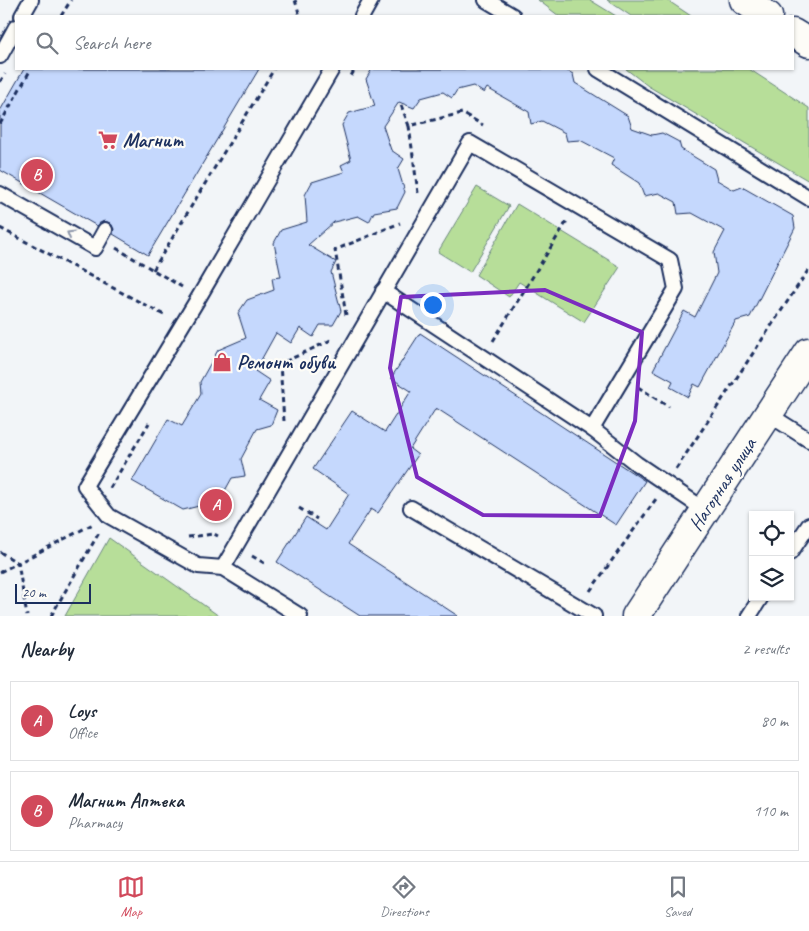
<!DOCTYPE html>
<meta charset="utf-8">
<style>
:root{--surface:#fff;--page:#f2f2f3;--text:#1f2937;--muted:#747a83;--line:#e0e1e3;--accent:#d1495b}
body{margin:0;font-family:Caveat,sans-serif;background:var(--page);color:var(--text)}
.controls{position:absolute;right:15px;bottom:15px;display:grid;overflow:hidden;border-radius:0px;box-shadow:0 1px 4px #0004}
.controls button{width:45px;height:45px;display:grid;place-items:center;padding:0;border:0;border-bottom:1px solid var(--line);background:var(--surface);color:var(--text);font:25px sans-serif}
.scale{position:absolute;left:15px;bottom:12px;width:76px;box-sizing:border-box;padding-left:5px;border:2px solid #1b2f5e;border-top:0;font-size:14px;line-height:18px;white-space:nowrap;color:#1b2f5e;-webkit-text-stroke:4px #fdfcf7;paint-order:stroke}
.you{position:absolute;left:432px;top:304px;width:18px;height:18px;margin:-12px;border:4px solid #fff;border-radius:50%;background:#1a73e8;box-shadow:0 0 0 8px #1a73e833}
.badge{display:grid;place-items:center;width:32px;height:32px;border-radius:50%;background:var(--accent);color:#fff;font-size:16px;font-weight:700}
.pin{position:absolute;translate:-50% -50%;border:2px solid #fff;box-shadow:0 1px 5px #0006}
.list{margin:0;padding:0;list-style:none}
h2{display:flex;justify-content:space-between;align-items:center;height:65px;margin:0;padding:0 20px;font-size:21px}
h2 small{font-size:16px;font-weight:400;color:var(--muted)}
.list li{display:grid;grid-template-columns:32px 1fr auto;gap:15px;align-items:center;box-sizing:border-box;height:80px;margin:0 10px 10px;padding:0 10px;border:1px solid var(--line);border-radius:0px}
.list b{display:block;font-size:19px;white-space:nowrap}
.list p{margin:0;font-size:16px;white-space:nowrap;color:var(--muted)}
.list em{font-size:16px;font-style:normal;color:var(--muted)}
.icon{flex:none;width:28px;height:28px;fill:none;stroke:currentColor;stroke-width:2;stroke-linecap:round;stroke-linejoin:round}
.map{position:relative;flex:none;width:809px;height:616px;overflow:hidden}
.search{position:absolute;background:var(--surface);box-shadow:0 1px 4px #0004;left:15px;right:15px;top:15px;height:55px;display:flex;align-items:center;gap:12px;box-sizing:border-box;padding:0 18px;border-radius:0px;color:var(--muted);font-size:19px}
.sheet{height:245px;background:var(--surface)}
nav{display:flex;justify-content:space-around;align-items:center;box-sizing:border-box;height:70px;border-top:1px solid var(--line);background:var(--surface);font-size:14px;color:var(--muted)}
nav a{display:grid;justify-items:center;gap:2px}
nav .on{color:var(--accent)}
.map>svg:first-child{display:block}
.green{fill:#b7de99;stroke:#69867c}
.building{fill:#c5d8fd;stroke:#1b2f5e}
.lines{fill:none;stroke-linecap:round;stroke-linejoin:round}
.lane-casing{stroke:#1b2f5e;stroke-width:18}
.street-casing{stroke:#1b2f5e;stroke-width:31}
.primary-casing{stroke:#1b2f5e;stroke-width:31}
.path{stroke:#1b2f5e;stroke-width:3;stroke-dasharray:5 4;stroke-linecap:butt}
.lane{stroke:#fdfcf7;stroke-width:14}
.street{stroke:#fdfcf7;stroke-width:28}
.primary{stroke:#fdfcf7;stroke-width:28}
.oneway{stroke:#8c96aa}
.marked{fill:none;stroke:#7b2cbf;stroke-width:4;stroke-linejoin:round}
.labels{text-anchor:middle;stroke-width:4.5;stroke-linejoin:round;paint-order:stroke}
.poi-label{font-size:20px;font-weight:bold;fill:#1b2f5e;stroke:#fdfcf7;text-anchor:start}
.street-label{font-size:20px;fill:#1b2f5e;stroke:#fdfcf7}
</style>
<div class="map">
<svg width="809" height="616" viewBox="0 0 809 616">
<rect width="100%" height="100%" fill="#f2f5f8"/>
<filter id="ink" filterUnits="userSpaceOnUse"><feTurbulence type="fractalNoise" baseFrequency=".02" numOctaves="2"/><feDisplacementMap in="SourceGraphic" scale="10" xChannelSelector="R" yChannelSelector="G"/><feConvolveMatrix kernelMatrix="1 2 1 2 8 2 1 2 1" color-interpolation-filters="sRGB"/></filter>
<g filter="url(#ink)">
<!-- green -->
<g class="green">
<path d="M538,0h52l26,16h-57z"/>
<path d="M607,0h60l24,16h-60z"/>
<path d="M626,69h123l60,39v73l-161,-95z"/>
<path d="M477,187l32,19 -39,66 -32,-20z"/>
<path d="M517,204l103,63 -36,55 -65,-40 -10,15 -33,-22z"/>
<path d="M109,538l110,78h-154z"/>
</g>
<!-- building -->
<g class="building">
<path d="M24,69h235l-111,186 -35,-21 1,-5 -4,-6 -6,-2 -7,5 -97,-56v-59z"/>
<path d="M372,69h192l9,5 2,9 53,33 4,12 20,7 10,-2 17,9 2,7 33,20 3,11 17,10 8,-3 51,29 2,12 -45,89 -14,4 -36,66 -6,-3 -6,13 -18,-10 3,-6 -20,-11 31,-59 11,6 22,-44 -3,-21 11,-21 -33,-18 -14,1 -2,-12 -17,-9 -15,3 -5,-13 -28,-18 3,-7 -34,-18 -13,1 -2,-8 -23,-12 -11,3 -2,-12 -42,-24 -3,5 -11,-7 -16,4 -5,8 -9,-6 -22,6 -7,10 -15,-6 -16,24 8,24 13,9 -6,10 7,23 -8,16 -23,4 -5,10 -11,-6 -24,6 -26,23 28,17 -5,10 10,39 -8,14h-13l-7,12 -13,-9 -9,15 -15,-10 -21,38 15,10 -11,19 18,10 -6,15 -14,4 -16,30 4,17 -13,2 -10,18 5,13 -15,5 -13,-8 -16,4 -51,-29 36,-62 14,7 19,-32 -1,-12 18,-32 28,-12 -8,-25 9,-13 27,-10 -2,-12 9,-1 -7,-34 7,-13 26,-8 -2,-27 7,-13 32,-10 -3,-7 10,-5 -9,-35 7,-12 26,-7 -9,-27z"/>
<path d="M420,333l225,148 -29,44 -180,-117 -26,41 8,6 -40,58 -7,-4 -23,35 110,72h-98l-83,-54 29,-45 20,13 23,-36 -36,-25 39,-58 33,21 26,-41 -20,-13z"/>
</g>
<g class="lines">
<defs>
<g id="lane">
<path d="M486,0l27,16"/>
<path d="M22,16l9,-16"/>
<path d="M362,16l9,-16"/>
<path d="M0,56l16,-29"/>
<path d="M598,69l211,129"/>
<path d="M0,194l95,54 10,-18"/>
<path d="M383,291l209,138 45,35 68,46"/>
<path d="M768,414l41,26"/>
<path d="M411,508l183,108"/>
<path d="M790,553l19,-28"/>
<path d="M223,568l247,-425 200,117 6,29 -84,140"/>
<path d="M300,616l-77,-48 -25,-2 -89,-50 -24,-30 114,-189 133,-228"/>
<path d="M749,616l12,-19"/>
</g>
<path id="street" d="M636,616l173,-264"/>
<g id="primary">
<path d="M744,0l24,16"/>
<path d="M793,33l16,10"/>
</g>
</defs>
<!-- lane casing -->
<use href="#lane" class="lane-casing"/>
<!-- street casing -->
<use href="#street" class="street-casing"/>
<!-- primary casing -->
<use href="#primary" class="primary-casing"/>
<!-- path -->
<g class="path">
<path d="M295,0l5,16"/>
<path d="M61,16l10,-16"/>
<path d="M351,76l4,-7"/>
<path d="M0,82l5,-8"/>
<path d="M401,105l8,21"/>
<path d="M0,124l31,-55"/>
<path d="M418,193l-9,-67 53,-13 21,12"/>
<path d="M0,228l166,88"/>
<path d="M116,248l66,39"/>
<path d="M153,270l121,-201"/>
<path d="M346,315l-11,-65 65,-27"/>
<path d="M493,341l74,-120"/>
<path d="M638,387l31,20"/>
<path d="M284,421l-4,-57 51,-24"/>
<path d="M676,469l133,-200"/>
<path d="M110,488l39,-65"/>
<path d="M299,508l18,11"/>
<path d="M188,537l26,-3 4,2"/>
<path d="M0,552l18,11 75,-39"/>
<path d="M252,556l14,8"/>
<path d="M0,572l18,-9 9,53"/>
<path d="M590,591l66,-92"/>
<path d="M51,616l49,-85"/>
</g>
<!-- lane -->
<use href="#lane" class="lane"/>
<!-- street -->
<use href="#street" class="street"/>
<!-- primary -->
<use href="#primary" class="primary"/>
</g>
<!-- one-way arrows -->
<defs><path id="oneway-chevron" d="M-2-3.5L2.5 0L-2 3.5" fill="none" stroke-width="1.6" stroke-linecap="round" stroke-linejoin="round" transform="scale(1.25)"/></defs>
<use class="oneway" href="#oneway-chevron" transform="translate(70 234) rotate(-150)"/>
</g>
<!-- marked area -->
<path class="marked" d="M545,290l97,42 -7,89 -35,95 -117,-1 -66,-38 -27,-109 11,-71z"/>
<!-- icons -->
<defs>
<symbol id="supermarket-bare" viewBox="-9 -9 18 18"><path d="M-6-5.5h2.5l.6 2H6L4.5 2H-2.5L-4.4-4H-6ZM-1.5 3.2a1.3 1.3 0 1 0 .1 0ZM3 3.2a1.3 1.3 0 1 0 .1 0Z" fill="#d1495b" stroke="#fdfcf7" stroke-width="2.5" paint-order="stroke"/></symbol>
<symbol id="shop-bare" viewBox="-9 -9 18 18"><path d="M-5-2.5h2.3a2.7 3.5 0 0 1 5.4 0H5L5.5 6h-11ZM-1.5-2.5h3a1.5 2.3 0 0 0-3 0Z" fill="#d1495b" stroke="#fdfcf7" stroke-width="2.5" paint-order="stroke"/></symbol>
</defs>
<g fill-rule="evenodd">
<use href="#supermarket-bare" x="94" y="126" width="28" height="28"/>
<use href="#shop-bare" x="208" y="348" width="28" height="28"/>
</g>
<g class="labels">
<!-- poi labels -->
<g class="poi-label">
<text x="123" y="147">Магнит</text>
<text x="237" y="369">Ремонт обуви</text>
</g>
<!-- street labels -->
<g class="street-label">
<text transform="translate(722 484) rotate(-57)" y="7">Нагорная улица</text>
</g>
</g>
</svg>
<div class="controls">
<button><svg class="icon" aria-label="locate" viewBox="0 0 24 24"><circle cx="12" cy="12" r="6"/><path d="M12 2v4M12 18v4M2 12h4M18 12h4"/></svg></button>
<button><svg class="icon" aria-label="layers" viewBox="0 0 24 24"><path d="M12 4l9 5-9 5-9-5zM3 14l9 5 9-5"/></svg></button>
</div>
<div class="scale">20 m</div>
<div class="you"></div>
<div class="pin badge" style="left:216px;top:505px">A</div>
<div class="pin badge" style="left:37px;top:175px">B</div>
<div class="search"><svg class="icon" aria-label="search" viewBox="0 0 24 24"><circle cx="10" cy="10" r="6"/><path d="M15 15l6 6"/></svg>Search here</div>
</div>
<section class="sheet">
<h2>Nearby<small>2 results</small></h2>
<ul class="list">
<li><span class="badge">A</span><div><b>Loys</b><p>Office</p></div><em>80 m</em></li>
<li><span class="badge">B</span><div><b>Магнит Аптека</b><p>Pharmacy</p></div><em>110 m</em></li>
</ul>
</section>
<nav>
<a class="on"><svg class="icon" aria-label="map" viewBox="0 0 24 24"><path d="M3 6l6-2 6 2 6-2v14l-6 2-6-2-6 2zM9 4v14M15 6v14"/></svg>Map</a>
<a><svg class="icon" aria-label="directions" viewBox="0 0 24 24"><path d="M12 3l9 9-9 9-9-9zM9 14v-3h6M13 9l2 2-2 2"/></svg>Directions</a>
<a><svg class="icon" aria-label="saved" viewBox="0 0 24 24"><path d="M7 4h10v16l-5-4-5 4z"/></svg>Saved</a>
</nav>
